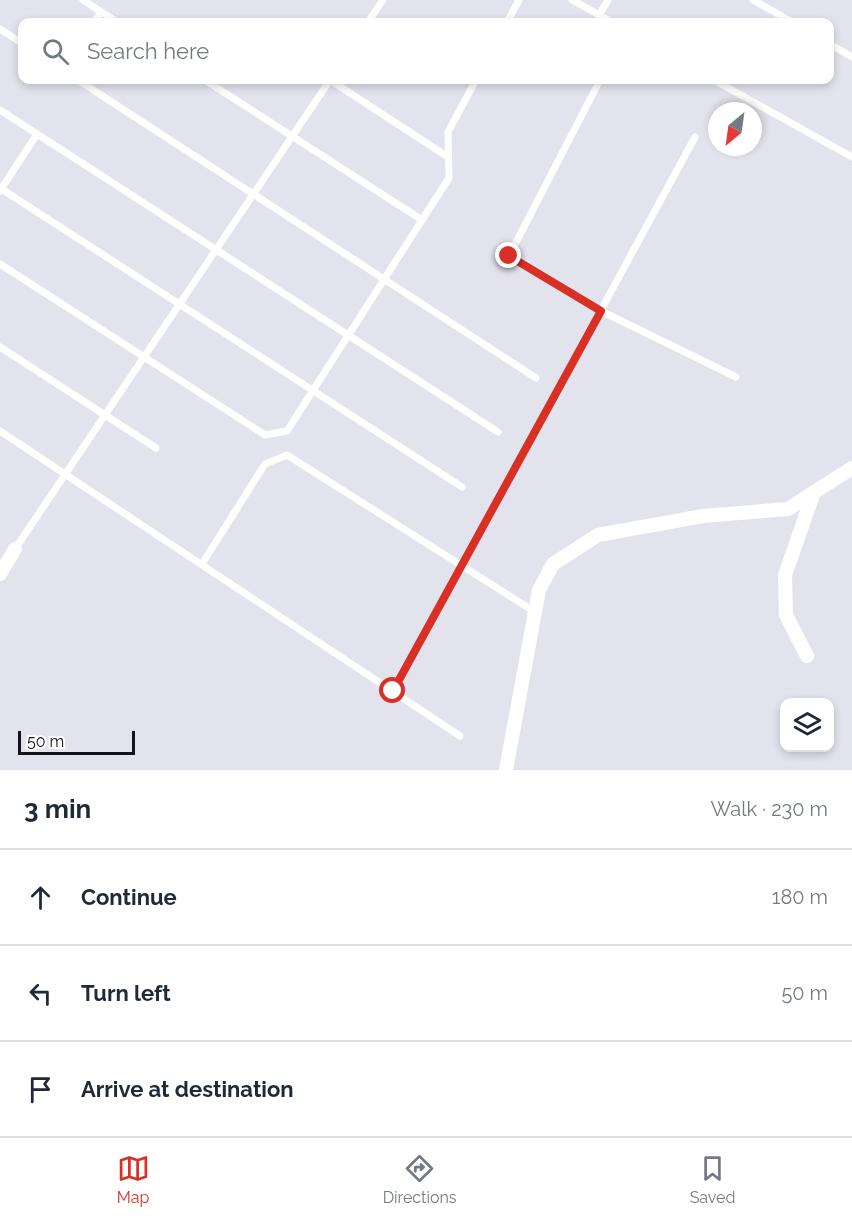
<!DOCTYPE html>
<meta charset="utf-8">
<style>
:root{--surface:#fff;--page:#f2f2f3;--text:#1f2937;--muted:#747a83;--line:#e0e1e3;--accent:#d93025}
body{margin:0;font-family:Raleway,sans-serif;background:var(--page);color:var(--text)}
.controls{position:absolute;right:18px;bottom:18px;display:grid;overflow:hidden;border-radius:12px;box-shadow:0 3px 9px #0003}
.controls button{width:54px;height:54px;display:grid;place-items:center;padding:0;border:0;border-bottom:2px solid var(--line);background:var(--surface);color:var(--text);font:30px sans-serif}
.compass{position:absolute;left:708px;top:102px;width:54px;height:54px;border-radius:50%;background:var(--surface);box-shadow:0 3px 9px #0003;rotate:209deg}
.scale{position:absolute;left:18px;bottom:15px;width:117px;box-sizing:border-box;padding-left:6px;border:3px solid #151519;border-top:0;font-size:16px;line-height:21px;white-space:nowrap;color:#151519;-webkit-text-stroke:4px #fff;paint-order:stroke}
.stop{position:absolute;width:18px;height:18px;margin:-14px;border:4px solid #d93025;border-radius:50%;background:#fff}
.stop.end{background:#d93025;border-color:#fff;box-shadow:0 2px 6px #0008}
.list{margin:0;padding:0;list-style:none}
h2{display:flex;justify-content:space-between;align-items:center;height:78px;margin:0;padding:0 24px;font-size:26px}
h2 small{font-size:20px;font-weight:400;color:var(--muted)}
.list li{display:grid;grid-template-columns:39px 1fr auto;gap:18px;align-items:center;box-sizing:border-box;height:96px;padding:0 24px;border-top:2px solid var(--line)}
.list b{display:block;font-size:22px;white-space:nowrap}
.list em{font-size:20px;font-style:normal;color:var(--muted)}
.icon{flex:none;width:33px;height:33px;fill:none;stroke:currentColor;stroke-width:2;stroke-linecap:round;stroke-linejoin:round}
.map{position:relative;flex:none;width:852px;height:770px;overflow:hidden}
.search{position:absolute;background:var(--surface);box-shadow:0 3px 9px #0003;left:18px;right:18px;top:18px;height:66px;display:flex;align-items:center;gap:15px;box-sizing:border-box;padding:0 21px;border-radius:12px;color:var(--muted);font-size:22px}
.sheet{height:366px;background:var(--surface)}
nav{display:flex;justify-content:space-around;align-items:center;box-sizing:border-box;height:84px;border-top:2px solid var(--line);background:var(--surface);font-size:16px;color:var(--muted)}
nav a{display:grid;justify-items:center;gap:3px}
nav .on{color:var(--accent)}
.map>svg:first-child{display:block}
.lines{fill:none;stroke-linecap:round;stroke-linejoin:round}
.service{stroke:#fff;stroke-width:7}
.minor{stroke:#fff;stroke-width:14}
.route{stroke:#d93025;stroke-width:8}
</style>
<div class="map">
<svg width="852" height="770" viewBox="0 0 852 770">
<rect width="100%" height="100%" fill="#e3e3ee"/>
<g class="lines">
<!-- service -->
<g class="service">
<path d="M83,0l34,22"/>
<path d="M572,0l40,22"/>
<path d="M753,0l39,22"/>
<path d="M599,15l9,-15"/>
<path d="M94,22l7,-10"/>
<path d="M368,22l15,-22"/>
<path d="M507,22l12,-22"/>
<path d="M0,29l22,14"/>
<path d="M830,44l22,13"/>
<path d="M78,80l458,298"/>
<path d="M205,80l217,140"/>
<path d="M330,80l118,77"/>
<path d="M600,80l-91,176 92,55 135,66"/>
<path d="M714,80l138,77"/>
<path d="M0,110l498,322"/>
<path d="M0,188l462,299"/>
<path d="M0,191l37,-57"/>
<path d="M0,264l265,171 22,-4 162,-253 -1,-46 28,-52"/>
<path d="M0,347l156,101"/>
<path d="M0,431l460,305"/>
<path d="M15,549l315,-469"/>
<path d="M202,564l63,-100 22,-9 248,157"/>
<path d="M394,691l301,-554"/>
</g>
<!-- minor -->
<g class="minor">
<path d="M0,574l15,-25"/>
<path d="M807,656l-21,-41 -1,-40 29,-83"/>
<path d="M506,770l33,-180 14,-26 45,-29 105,-19 85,-7 64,-41"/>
</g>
</g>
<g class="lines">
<!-- route -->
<path class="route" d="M393,691l208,-380 -92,-55"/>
</g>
</svg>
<div class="controls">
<button><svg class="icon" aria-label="layers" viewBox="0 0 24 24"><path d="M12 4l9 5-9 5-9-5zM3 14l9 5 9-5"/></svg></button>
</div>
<svg class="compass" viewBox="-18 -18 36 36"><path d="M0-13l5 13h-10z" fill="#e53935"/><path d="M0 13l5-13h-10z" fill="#747a83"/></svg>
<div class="scale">50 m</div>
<div class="stop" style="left:393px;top:691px"></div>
<div class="stop end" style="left:509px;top:256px"></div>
<div class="search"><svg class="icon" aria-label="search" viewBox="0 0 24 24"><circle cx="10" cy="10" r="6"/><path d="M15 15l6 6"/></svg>Search here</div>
</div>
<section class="sheet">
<h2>3 min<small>Walk · 230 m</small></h2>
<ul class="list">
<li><svg class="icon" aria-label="ahead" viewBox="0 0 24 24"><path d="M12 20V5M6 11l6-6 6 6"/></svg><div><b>Continue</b></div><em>180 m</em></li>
<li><svg class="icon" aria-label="left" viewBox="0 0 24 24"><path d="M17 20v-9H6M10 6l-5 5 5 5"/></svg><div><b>Turn left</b></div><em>50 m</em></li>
<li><svg class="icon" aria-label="arrive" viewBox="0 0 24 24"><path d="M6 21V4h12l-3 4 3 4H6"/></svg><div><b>Arrive at destination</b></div></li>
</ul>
</section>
<nav>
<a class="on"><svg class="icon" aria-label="map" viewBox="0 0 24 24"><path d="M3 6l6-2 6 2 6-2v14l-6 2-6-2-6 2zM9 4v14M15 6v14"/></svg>Map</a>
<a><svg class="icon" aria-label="directions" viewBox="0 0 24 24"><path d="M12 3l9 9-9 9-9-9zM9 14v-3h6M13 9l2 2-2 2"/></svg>Directions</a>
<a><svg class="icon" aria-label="saved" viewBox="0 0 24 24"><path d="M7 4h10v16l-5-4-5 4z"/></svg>Saved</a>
</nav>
